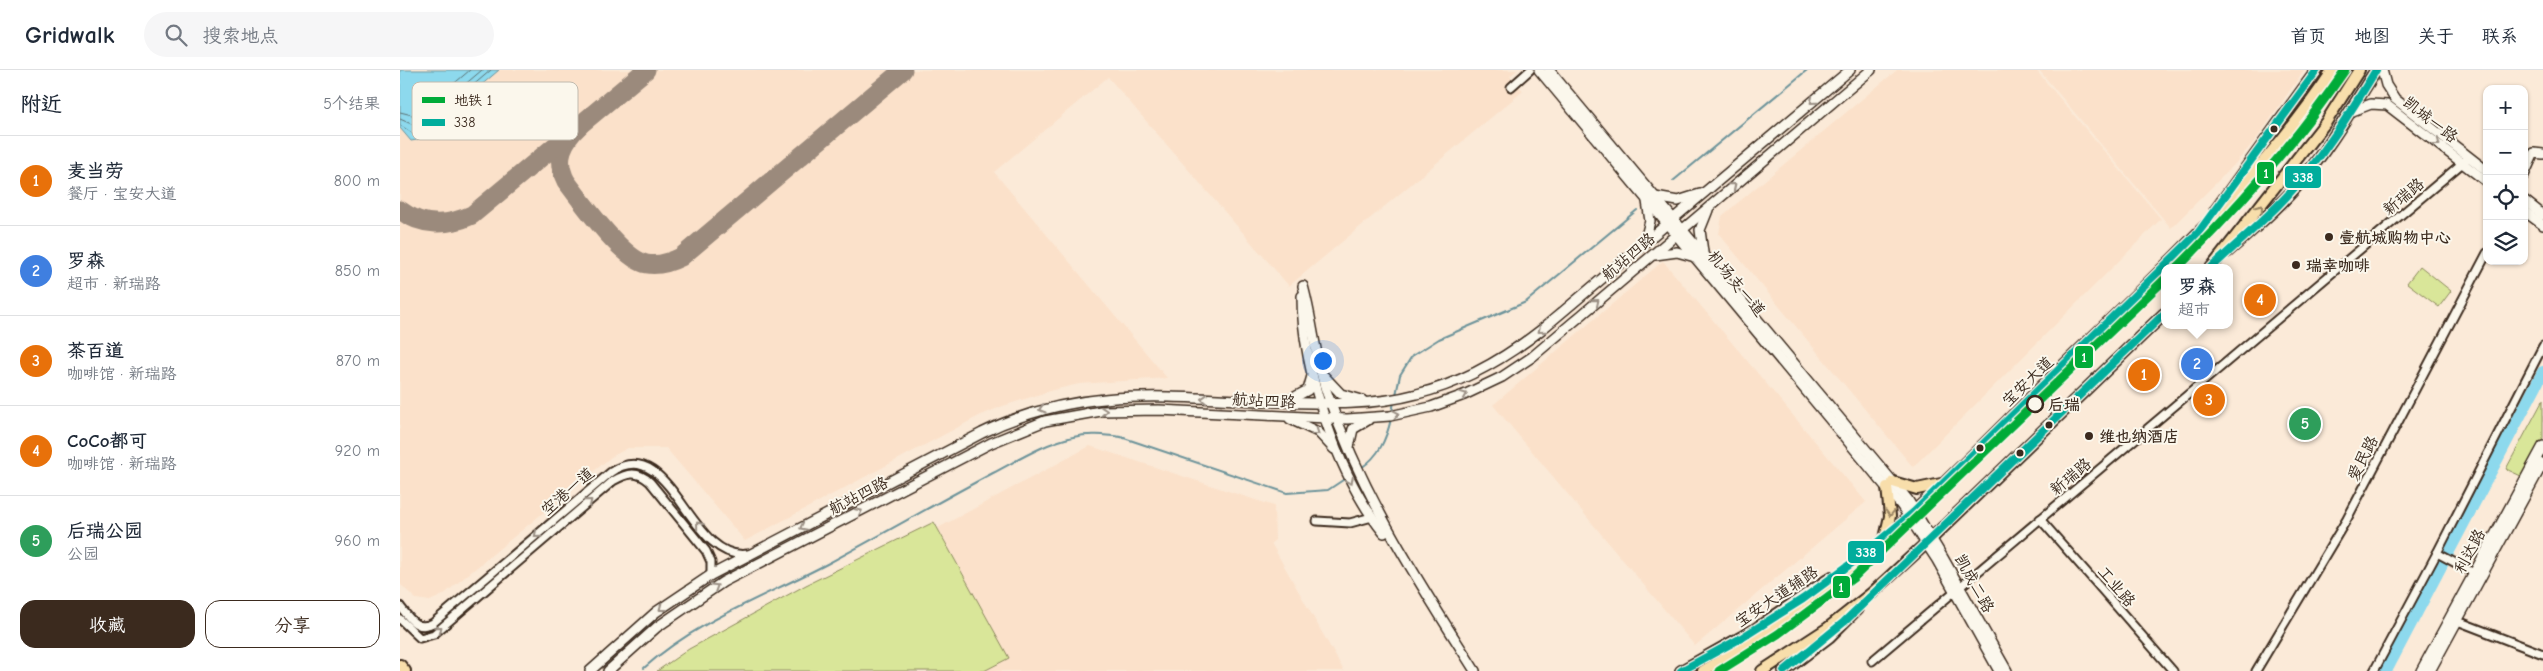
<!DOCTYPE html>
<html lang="zh">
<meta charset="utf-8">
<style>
:root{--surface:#fff;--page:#f6f6f7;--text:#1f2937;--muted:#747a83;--line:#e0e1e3;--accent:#3b2a1e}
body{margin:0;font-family:"Comic Neue","LXGW WenKai TC",sans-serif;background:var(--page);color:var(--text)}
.controls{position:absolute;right:15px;top:15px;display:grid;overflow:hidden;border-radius:10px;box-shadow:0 1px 4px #0004}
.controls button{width:45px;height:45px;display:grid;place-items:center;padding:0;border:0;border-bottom:1px solid var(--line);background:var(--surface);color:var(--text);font:25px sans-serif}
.you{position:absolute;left:922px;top:290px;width:18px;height:18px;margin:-12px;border:4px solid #fff;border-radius:50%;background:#1a73e8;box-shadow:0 0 0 8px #1a73e833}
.badge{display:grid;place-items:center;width:32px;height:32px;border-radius:50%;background:var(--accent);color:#fff;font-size:16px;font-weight:700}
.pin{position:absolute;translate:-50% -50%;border:2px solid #fff;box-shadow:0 1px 5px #0006}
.popup{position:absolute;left:1761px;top:194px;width:72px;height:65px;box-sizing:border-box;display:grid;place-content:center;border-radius:10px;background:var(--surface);filter:drop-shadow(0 1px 4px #0005);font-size:16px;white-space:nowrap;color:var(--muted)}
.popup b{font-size:19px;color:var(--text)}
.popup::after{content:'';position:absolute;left:50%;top:100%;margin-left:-10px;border:10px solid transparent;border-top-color:var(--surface)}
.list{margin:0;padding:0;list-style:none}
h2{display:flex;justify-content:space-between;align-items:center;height:65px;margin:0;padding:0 20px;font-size:21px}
h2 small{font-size:16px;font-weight:400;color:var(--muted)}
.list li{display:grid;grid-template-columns:32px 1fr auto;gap:15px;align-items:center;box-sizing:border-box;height:90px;padding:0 20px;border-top:1px solid var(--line)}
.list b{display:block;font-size:19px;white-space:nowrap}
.list p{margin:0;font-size:16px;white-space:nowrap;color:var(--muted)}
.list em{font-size:16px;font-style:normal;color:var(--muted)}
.actions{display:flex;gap:10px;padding:15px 20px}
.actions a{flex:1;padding:11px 0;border:1px solid var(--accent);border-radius:15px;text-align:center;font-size:18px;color:var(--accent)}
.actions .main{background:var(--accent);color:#fff}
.icon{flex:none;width:28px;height:28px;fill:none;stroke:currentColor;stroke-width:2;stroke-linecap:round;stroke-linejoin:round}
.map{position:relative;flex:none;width:2143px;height:601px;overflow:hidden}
header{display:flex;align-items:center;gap:30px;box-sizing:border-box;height:70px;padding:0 25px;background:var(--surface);border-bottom:1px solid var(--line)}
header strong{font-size:24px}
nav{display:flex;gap:28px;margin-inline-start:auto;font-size:18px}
.search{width:350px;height:45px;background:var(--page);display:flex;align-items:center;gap:12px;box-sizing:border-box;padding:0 18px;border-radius:28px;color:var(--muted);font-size:19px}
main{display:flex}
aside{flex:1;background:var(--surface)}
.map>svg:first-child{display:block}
.built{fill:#fbe1ca}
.green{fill:#d9e699;stroke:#8a885c}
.water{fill:#8dd9ed;stroke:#6c939a}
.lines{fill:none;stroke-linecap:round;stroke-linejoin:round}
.shore{stroke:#5c7071;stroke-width:1}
.stream{stroke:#6c939a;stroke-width:2}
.river{stroke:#8dd9ed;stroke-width:12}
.taxiway{stroke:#9b8a7b;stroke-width:19}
.minor-casing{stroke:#3b2a1e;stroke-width:11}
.tertiary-casing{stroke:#3b2a1e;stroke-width:12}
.secondary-casing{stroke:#3b2a1e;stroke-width:14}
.primary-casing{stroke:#3b2a1e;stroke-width:14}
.minor{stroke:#fbf7ec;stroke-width:7}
.tertiary{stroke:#fbf7ec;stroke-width:9}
.secondary{stroke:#fbf7ec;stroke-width:10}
.primary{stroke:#f8deab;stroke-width:10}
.bus-1-casing{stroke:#fbf7ec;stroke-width:11}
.bus-1{stroke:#01ad9c;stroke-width:8}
.metro-1-casing{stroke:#fbf7ec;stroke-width:12}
.metro-1{stroke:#00ab39;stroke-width:9}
.oneway{stroke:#9b9085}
.oneway2{stroke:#9a8464}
.bus-dot{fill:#3b2a1e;stroke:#fbf7ec;stroke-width:2}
.stop-dot{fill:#fbf7ec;stroke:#3b2a1e;stroke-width:2.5}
.labels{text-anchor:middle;stroke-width:4;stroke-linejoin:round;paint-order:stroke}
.street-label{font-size:16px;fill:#3b2a1e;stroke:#fbf7ec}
.poi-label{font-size:16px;font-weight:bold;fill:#3b2a1e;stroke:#fbf7ec;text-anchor:start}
.stop-label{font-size:16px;font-weight:bold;fill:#3b2a1e;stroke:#fbf7ec;text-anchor:start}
.key{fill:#fbf7ec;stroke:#c1baae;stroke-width:1}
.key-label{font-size:14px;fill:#3b2a1e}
.line-badge{stroke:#fbf7ec;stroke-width:2}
.badge-label{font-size:14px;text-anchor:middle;font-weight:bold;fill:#fff}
</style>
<header>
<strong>Gridwalk</strong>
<div class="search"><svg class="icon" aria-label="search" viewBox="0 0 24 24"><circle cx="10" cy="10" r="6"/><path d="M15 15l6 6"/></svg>搜索地点</div>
<nav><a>首页</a><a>地图</a><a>关于</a><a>联系</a></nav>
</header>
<main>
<aside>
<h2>附近<small>5个结果</small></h2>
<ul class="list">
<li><span class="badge" style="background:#e8710a">1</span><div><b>麦当劳</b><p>餐厅 · 宝安大道</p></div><em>800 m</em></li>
<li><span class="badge" style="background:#3f7fe0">2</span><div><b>罗森</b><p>超市 · 新瑞路</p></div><em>850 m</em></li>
<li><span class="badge" style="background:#e8710a">3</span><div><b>茶百道</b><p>咖啡馆 · 新瑞路</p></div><em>870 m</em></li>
<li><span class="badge" style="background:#e8710a">4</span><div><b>CoCo都可</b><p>咖啡馆 · 新瑞路</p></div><em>920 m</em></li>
<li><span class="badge" style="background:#2e9e5b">5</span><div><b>后瑞公园</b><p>公园</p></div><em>960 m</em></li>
</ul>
<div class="actions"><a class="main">收藏</a><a>分享</a></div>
</aside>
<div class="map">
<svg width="2143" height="601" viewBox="0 0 2143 601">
<rect width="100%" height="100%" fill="#fbead8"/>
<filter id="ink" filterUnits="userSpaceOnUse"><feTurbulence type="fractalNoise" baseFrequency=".02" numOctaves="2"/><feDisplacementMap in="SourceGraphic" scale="10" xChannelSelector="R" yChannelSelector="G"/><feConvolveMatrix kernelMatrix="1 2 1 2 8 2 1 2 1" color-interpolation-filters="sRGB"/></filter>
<g filter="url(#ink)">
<!-- built -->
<g class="built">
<path d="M0,0h1117l-7,6 13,15 -234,195 -181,-209 -114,95 173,206 -88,6 -26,6 -50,16 -24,10 -234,125 -79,-93h-38l-17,9 -168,138 -13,6 -14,-2 -16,-15z"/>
<path d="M1497,0h139l125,149 -248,248 -194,-233 3,-18z"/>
<path d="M1639,0h265l-46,67 -24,28 -63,63z"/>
<path d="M1263,191l203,241 -171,144 -202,-241z"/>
<path d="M690,376l184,60 1,34 -4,3 73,128h-360l24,-13 -70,-130z"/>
</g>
<!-- green -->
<g class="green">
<path d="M2020,196l31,25 -12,16 -32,-24z"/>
<path d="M2143,330v39l-20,38 -17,-8z"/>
<path d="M534,452l75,136 -25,13h-327l32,-22 117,-64z"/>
</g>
<!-- water -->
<path class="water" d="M0,0h99l-82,70 -6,1 -11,-13z"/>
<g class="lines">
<!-- shore -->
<g class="shore">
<path d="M0,42l16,4 54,-46"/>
<path d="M0,49l16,7 66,-56"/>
<path d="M0,55l15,10 76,-65"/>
</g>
<!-- stream -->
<g class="stream">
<path d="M1273,111l134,-111"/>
<path d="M996,325l4,-20 12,-19 27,-17 87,-37 111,-92"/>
<path d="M992,342l2,-10"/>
<path d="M961,398c18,-12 25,-28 30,-49"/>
<path d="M244,598c52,-47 122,-72 183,-104 56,-30 111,-62 166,-91 25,-13 52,-30 80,-36 16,-4 32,-2 48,0l166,56 41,-3 18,-12"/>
</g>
<!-- river -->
<path class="river" d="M1986,601l157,-299"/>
<!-- taxiway -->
<g class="taxiway">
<path d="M180,55c-17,16 -26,33 -14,56 15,20 57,79 81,83 11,2 24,-2 34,-7l222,-187"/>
<path d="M0,140c22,17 48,16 72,5l174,-145"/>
</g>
<defs>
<g id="minor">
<path d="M1111,17l19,-17"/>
<path d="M1640,449l133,152"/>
<path d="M917,451l33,2 22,-6"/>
<path d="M2037,483l37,20"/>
<path d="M0,536c9,12 17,26 33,17l178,-151c61,-41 78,92 137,82"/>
<path d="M0,549l20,19 14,-4 179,-153c14,-8 24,-11 37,1l56,69 5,11v13"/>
<path d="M2055,550l88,34"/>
<path d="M1472,591l594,-501"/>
<path d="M1856,601l91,-152 140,-266"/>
<path d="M1974,601l63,-118 106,-207"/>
</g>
<g id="tertiary">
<path d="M1139,0l362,435 36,55 62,111"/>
<path d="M1149,0l359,430 34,56 65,115"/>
<path d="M1982,0l4,15 9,14 92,72"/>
<path d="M1950,42l21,-8 16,1 100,77"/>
<path d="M2124,105l10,-22 9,1"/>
<path d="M1255,127l23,4 22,-7"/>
<path d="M2124,130l19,15"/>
<path d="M2124,141l19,14"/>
<path d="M1244,174l6,-23 -3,-20"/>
<path d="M1303,182l-3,-22 8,-20"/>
<path d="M1255,185l22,-3 18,5"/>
<path d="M903,216c10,36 12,72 24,107 36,104 90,186 148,278"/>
<path d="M902,226c0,74 36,180 82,237"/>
<path d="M924,306l17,18 21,6"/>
<path d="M889,330l19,-10 4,-14"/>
<path d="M890,349l28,13 16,17"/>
<path d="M949,377l4,-18 15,-9"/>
<path d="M190,601l66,-59 55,-37 271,-142c101,-50 192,-35 300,-31 46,2 91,4 135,-8 46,-11 87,-35 124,-64l309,-260"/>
<path d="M208,601l49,-44 66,-45 268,-139 54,-22 56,-10 58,-1 188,9 43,-3 41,-9 33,-12 38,-18 30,-20 339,-287"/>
<path d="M2021,601l122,-225"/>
<path d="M2030,601l113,-208"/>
</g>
<g id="secondary">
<path d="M1815,141l102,-141"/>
<path d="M1827,182c24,-21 48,-41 69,-65 31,-36 55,-77 80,-117"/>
<path d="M1281,601l73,-41 78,-53"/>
<path d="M1384,601l45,-34 28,-28"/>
</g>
<g id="primary">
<path d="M1811,198l115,-146 33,-52"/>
<path d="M1493,412l24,7 24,-5"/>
<path d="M1485,468l5,-22 -3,-29"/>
<path d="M0,595l5,6"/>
<path d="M1303,601c139,-77 246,-193 358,-303 96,-94 197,-185 272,-298"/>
<path d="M1362,601l66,-43 44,-35 61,-56 231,-223"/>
</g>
</defs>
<!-- minor casing -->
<use href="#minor" class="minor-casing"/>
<!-- tertiary casing -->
<use href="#tertiary" class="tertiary-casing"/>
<!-- secondary casing -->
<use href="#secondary" class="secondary-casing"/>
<!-- primary casing -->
<use href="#primary" class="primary-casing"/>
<!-- minor -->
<use href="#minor" class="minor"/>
<!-- tertiary -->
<use href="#tertiary" class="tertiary"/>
<!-- secondary -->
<use href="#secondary" class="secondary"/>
<!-- primary -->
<use href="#primary" class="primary"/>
<defs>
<g id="bus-1">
<path d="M1811,198c25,-24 52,-46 75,-71 36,-38 63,-83 90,-127"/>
<path d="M1281,601l62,-34 60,-38 57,-42 54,-45 284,-279 119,-163"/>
<path d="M1384,601l60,-49 320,-308"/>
</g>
</defs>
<!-- bus-1 casing -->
<use href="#bus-1" class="bus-1-casing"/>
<!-- bus-1 -->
<use href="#bus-1" class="bus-1"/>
<defs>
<g id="metro-1">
<path d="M1777,198c62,-62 119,-126 168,-198"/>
<path d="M1319,601l59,-37 75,-56 311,-298"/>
</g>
</defs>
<!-- metro-1 casing -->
<use href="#metro-1" class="metro-1-casing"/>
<!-- metro-1 -->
<use href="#metro-1" class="metro-1"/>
</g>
<!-- one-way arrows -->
<defs><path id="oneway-chevron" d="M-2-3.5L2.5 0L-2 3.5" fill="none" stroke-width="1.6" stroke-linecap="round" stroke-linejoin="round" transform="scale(1.25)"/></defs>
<g class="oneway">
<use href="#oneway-chevron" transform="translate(1413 31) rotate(140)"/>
<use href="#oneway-chevron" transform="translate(2037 73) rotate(38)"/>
<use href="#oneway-chevron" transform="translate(1333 116) rotate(-40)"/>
<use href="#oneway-chevron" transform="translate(1196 232) rotate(-40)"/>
<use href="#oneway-chevron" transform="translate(1141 260) rotate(141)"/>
<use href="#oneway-chevron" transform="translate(1064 325) rotate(-22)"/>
<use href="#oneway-chevron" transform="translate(804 329) rotate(-177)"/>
<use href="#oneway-chevron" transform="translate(642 339) rotate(164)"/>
<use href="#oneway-chevron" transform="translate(704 341) rotate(-4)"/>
<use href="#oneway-chevron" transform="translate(996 344) rotate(-11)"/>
<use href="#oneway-chevron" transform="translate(916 362) rotate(34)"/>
<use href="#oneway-chevron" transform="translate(950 411) rotate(64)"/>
<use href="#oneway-chevron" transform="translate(189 432) rotate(-40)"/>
<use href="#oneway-chevron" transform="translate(459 442) rotate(-27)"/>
<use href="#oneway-chevron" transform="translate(299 455) rotate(-129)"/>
<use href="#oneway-chevron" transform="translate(403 457) rotate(153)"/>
<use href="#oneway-chevron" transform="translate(137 465) rotate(139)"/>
<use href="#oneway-chevron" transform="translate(315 517) rotate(-32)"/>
<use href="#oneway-chevron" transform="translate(262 538) rotate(143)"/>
<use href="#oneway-chevron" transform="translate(39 559) rotate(-39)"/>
</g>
<g class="oneway2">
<use href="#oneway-chevron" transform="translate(1860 138) rotate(-51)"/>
<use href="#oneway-chevron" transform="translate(1490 443) rotate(91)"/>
</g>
</g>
<!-- markers -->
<g class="bus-dot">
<circle cx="1874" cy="59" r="4.5"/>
<circle cx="1929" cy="167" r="5"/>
<circle cx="1896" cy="195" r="5"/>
<circle cx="1649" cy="355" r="4.5"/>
<circle cx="1689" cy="366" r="5"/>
<circle cx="1580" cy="378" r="4.5"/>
<circle cx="1620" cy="383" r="4.5"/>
</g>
<circle class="stop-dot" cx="1635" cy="334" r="8"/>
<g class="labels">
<!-- street labels -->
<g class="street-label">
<text transform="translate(2031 49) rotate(38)" y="6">凯城一路</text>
<text transform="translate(2003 126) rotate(-40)" y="6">新瑞路</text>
<text transform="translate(1228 186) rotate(-40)" y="6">航站四路</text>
<text transform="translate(1337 213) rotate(50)" y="6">机场支一道</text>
<text transform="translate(1627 311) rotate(-44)" y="6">宝安大道</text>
<text transform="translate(864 330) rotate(3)" y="6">航站四路</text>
<text transform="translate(1962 388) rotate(-63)" y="6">爱民路</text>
<text transform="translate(1670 406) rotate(-40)" y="6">新瑞路</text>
<text transform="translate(167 421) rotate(-41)" y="6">空港一道</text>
<text transform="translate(458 425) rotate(-27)" y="6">航站四路</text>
<text transform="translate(2069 481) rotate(-62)" y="6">利达路</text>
<text transform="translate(1575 513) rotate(61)" y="6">凯成二路</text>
<text transform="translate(1717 516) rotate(49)" y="6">工业路</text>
<text transform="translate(1376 526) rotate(-34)" y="6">宝安大道辅路</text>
</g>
<!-- poi labels -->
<g class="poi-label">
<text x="1939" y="173">壹航城购物中心</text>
<text x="1906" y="201">瑞幸咖啡</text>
<text x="1699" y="372">维也纳酒店</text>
</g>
<!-- stop labels -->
<g class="stop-label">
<text x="1648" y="340">后瑞</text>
</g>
</g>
<!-- legend -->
<rect x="12" y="12" width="166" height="58" rx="8" class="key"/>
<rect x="22" y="27" width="23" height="6" fill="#00ab39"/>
<rect x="22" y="49" width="23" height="7" fill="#01ad9c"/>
<g class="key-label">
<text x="54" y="35">地铁 1</text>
<text x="54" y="57">338</text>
</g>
<g class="line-badge">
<rect x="1856" y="91" width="19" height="24" rx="5" fill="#00ab39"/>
<rect x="1884" y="95" width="38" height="24" rx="5" fill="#01ad9c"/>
<rect x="1674" y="275" width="20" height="24" rx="5" fill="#00ab39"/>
<rect x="1447" y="470" width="38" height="24" rx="5" fill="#01ad9c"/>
<rect x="1432" y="505" width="19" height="24" rx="5" fill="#00ab39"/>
</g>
<g class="badge-label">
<text x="1866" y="108">1</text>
<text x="1903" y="112">338</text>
<text x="1684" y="292">1</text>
<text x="1466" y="487">338</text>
<text x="1441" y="522">1</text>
</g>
</svg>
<div class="controls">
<button>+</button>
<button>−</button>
<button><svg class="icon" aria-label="locate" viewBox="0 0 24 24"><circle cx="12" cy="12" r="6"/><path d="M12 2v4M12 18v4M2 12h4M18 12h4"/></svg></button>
<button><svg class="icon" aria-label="layers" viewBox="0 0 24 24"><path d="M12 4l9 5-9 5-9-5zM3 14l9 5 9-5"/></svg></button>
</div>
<div class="you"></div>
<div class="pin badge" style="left:1744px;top:305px;background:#e8710a">1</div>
<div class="pin badge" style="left:1797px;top:294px;background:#3f7fe0">2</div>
<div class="popup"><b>罗森</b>超市</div>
<div class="pin badge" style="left:1809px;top:330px;background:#e8710a">3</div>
<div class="pin badge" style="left:1860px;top:230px;background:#e8710a">4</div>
<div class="pin badge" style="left:1905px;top:354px;background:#2e9e5b">5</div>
</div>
</main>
